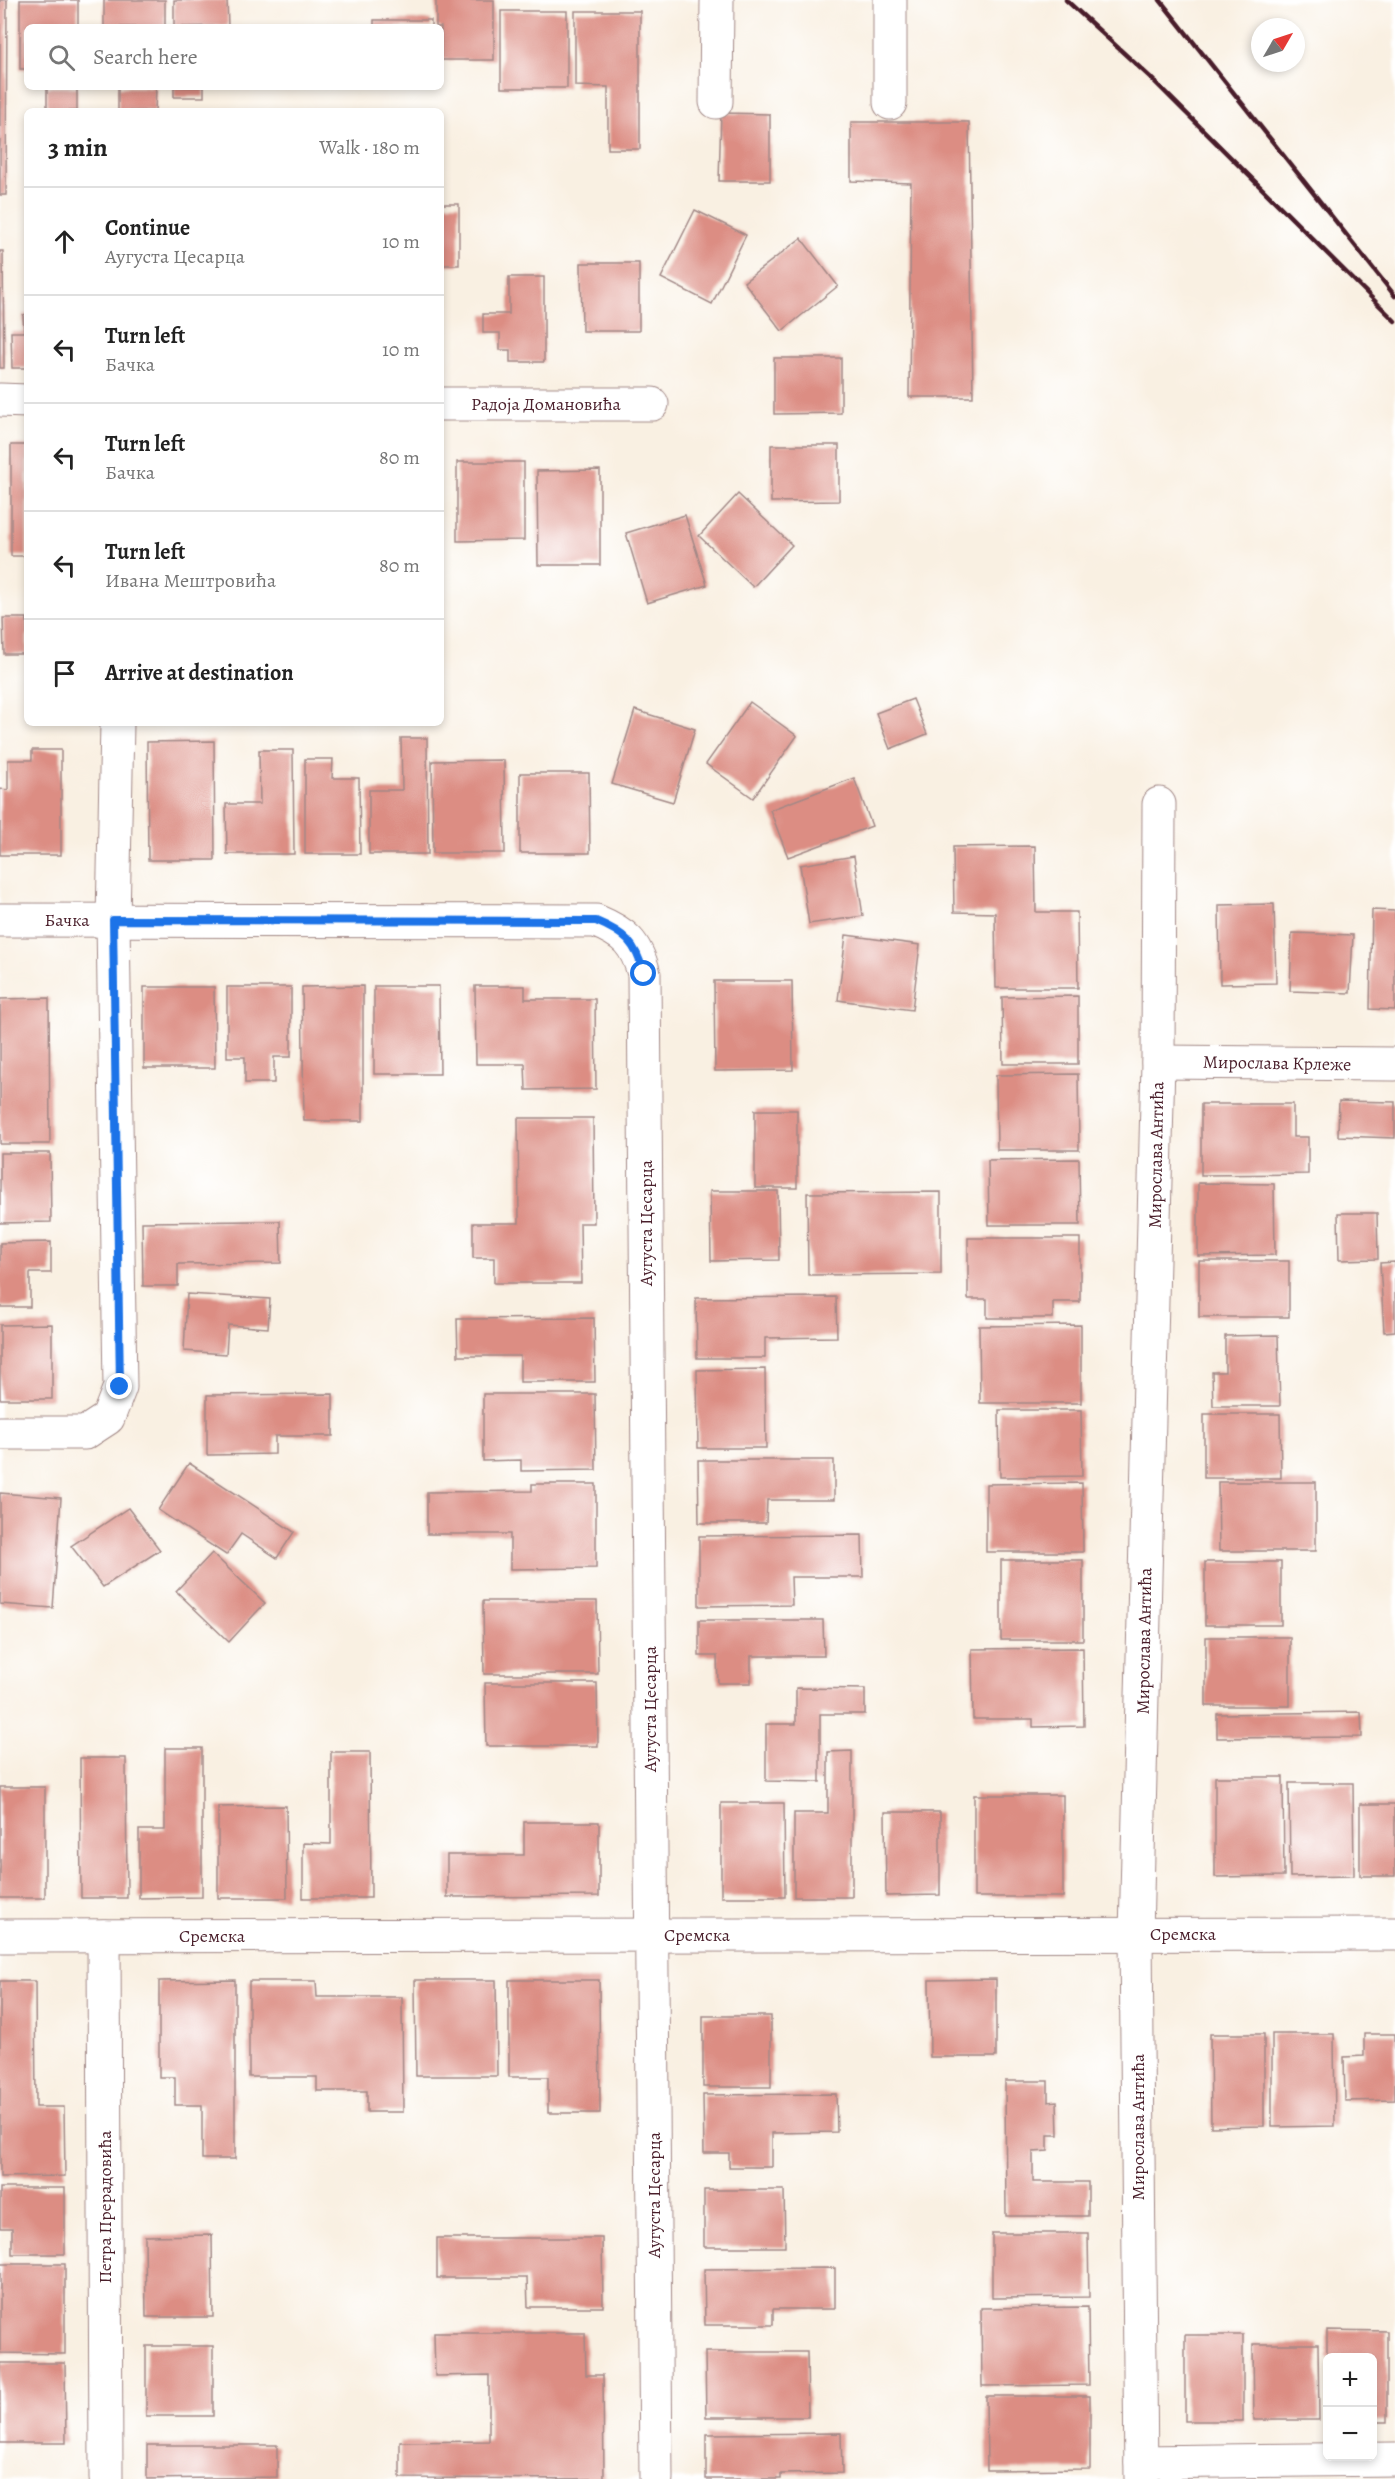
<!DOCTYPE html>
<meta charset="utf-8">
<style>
:root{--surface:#fff;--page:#f2f2f2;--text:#222;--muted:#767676;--line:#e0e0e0}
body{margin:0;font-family:Alegreya,serif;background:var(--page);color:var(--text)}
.controls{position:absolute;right:18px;bottom:18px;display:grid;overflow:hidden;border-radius:9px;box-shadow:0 3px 9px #0003}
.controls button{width:54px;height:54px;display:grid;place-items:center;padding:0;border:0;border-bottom:2px solid var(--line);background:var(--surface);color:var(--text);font:30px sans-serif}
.compass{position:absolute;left:1251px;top:18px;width:54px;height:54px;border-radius:50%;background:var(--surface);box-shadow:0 3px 9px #0003;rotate:51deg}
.stop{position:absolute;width:18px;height:18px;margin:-14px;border:4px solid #1a73e8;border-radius:50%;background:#fff}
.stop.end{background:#1a73e8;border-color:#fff;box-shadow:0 2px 6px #0008}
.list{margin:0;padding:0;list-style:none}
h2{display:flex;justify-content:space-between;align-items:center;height:78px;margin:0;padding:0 24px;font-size:26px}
h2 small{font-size:20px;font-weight:400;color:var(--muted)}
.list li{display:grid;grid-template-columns:39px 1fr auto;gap:18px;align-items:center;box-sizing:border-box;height:108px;padding:0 24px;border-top:2px solid var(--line)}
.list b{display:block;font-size:22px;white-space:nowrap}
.list p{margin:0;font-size:20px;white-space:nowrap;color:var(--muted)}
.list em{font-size:20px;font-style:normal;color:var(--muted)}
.icon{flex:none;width:33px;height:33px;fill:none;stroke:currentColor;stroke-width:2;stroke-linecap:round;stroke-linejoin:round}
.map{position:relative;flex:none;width:1395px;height:2479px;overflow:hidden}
.search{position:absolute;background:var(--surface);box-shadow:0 3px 9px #0003;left:24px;top:24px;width:420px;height:66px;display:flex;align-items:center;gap:15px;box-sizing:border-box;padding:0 21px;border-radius:9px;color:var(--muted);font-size:22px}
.panel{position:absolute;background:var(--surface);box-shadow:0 3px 9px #0003;left:24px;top:108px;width:420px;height:618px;border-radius:9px}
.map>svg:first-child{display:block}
.building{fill:#dc8d83}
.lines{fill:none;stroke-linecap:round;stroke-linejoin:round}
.minor-casing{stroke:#a28886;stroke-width:35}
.minor{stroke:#fff;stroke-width:33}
.rail{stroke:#4a1f2b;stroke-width:4.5}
.route{stroke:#1a73e8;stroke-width:8}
.labels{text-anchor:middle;stroke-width:4.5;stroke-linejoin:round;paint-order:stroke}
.street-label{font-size:18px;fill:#4a1f2b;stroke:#fff}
</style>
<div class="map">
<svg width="1395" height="2479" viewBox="0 0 1395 2479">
<rect width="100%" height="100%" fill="#fff"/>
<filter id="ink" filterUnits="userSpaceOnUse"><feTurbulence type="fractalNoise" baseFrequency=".0167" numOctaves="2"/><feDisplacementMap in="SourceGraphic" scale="12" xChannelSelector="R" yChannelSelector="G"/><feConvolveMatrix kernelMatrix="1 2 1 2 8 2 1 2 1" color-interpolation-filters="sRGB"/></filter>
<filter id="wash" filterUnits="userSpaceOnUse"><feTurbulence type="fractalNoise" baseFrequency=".008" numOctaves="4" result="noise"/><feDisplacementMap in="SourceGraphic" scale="24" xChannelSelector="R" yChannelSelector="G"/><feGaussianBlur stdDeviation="1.35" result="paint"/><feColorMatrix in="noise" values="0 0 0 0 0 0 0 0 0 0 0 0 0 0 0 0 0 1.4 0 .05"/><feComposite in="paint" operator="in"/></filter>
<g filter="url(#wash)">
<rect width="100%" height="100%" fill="#f9f0e2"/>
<g id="blocks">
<!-- building -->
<g class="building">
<path d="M0,0h7l-1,195h-6z"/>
<path d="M20,0h58v27h-51v42h-7z"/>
<rect x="104" y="0" width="61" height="27"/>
<path d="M174,0h53l1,26 -54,1z"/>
<path d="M436,0h58v60h-53v-33h-5z"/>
<rect x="501" y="11" width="66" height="77"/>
<path d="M575,11h65v138h-32v-62l-33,-1z"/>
<rect x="374" y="20" width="57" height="7"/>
<rect x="47" y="87" width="30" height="24"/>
<path d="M118,87h38l-1,24h-37z"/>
<rect x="174" y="87" width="30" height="10"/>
<rect x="409" y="87" width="22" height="2"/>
<path d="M721,113l49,1v67h-51z"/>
<path d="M851,122h118l4,275h-64l2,-214 -60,-2z"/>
<rect x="441" y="204" width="18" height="61"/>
<path d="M695,210l51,25 -34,69 -51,-26z"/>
<path d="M801,238l37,48 -56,45 -38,-49z"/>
<path d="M0,251h3l1,117h-4z"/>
<path d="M581,263h58v68h-57z"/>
<path d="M509,277h35v85h-34v-12h-10v-17h-17v-19h26z"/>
<path d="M27,314v54h-15l-1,-36h13l-1,-17z"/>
<path d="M774,358h67v55l-67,1z"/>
<rect x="11" y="445" width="16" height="111"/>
<path d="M771,445h68v56l-68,1z"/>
<path d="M457,462h67v78l-67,1z"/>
<path d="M600,470v95h-62l-1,-94z"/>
<path d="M738,494l54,51 -39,42 -54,-51z"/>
<path d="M685,515l22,70 -60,18 -21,-70z"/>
<path d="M3,618h24v36h-23z"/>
<path d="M913,699l14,35 -37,15 -14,-36z"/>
<path d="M750,702l47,34 -44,62 -47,-34z"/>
<path d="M635,710l60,19 -22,73 -61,-18z"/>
<path d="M401,738h26l1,116h-59v-64h33z"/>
<path d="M214,741l1,119h-67l-1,-118z"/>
<path d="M32,750h29v105h-61v-66l8,1v-30h24z"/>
<path d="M259,750h34l1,104h-67l-1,-50h34z"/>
<path d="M305,759h28l-1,19h27l1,76h-55z"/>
<path d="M504,760l1,93h-72l-1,-92z"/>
<path d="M520,773h69l1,80h-70z"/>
<path d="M854,778l18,48 -84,31 -18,-47z"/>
<path d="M1035,846l1,66h41l1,76h-82l-1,-75 -41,-1 -1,-65z"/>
<path d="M854,856l9,60 -54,8 -9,-59z"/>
<path d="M1274,904l2,79 -56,1 -1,-79z"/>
<path d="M1372,910l23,1v99l-25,-1z"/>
<path d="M1292,933l61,2 -3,58 -60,-2z"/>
<path d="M846,935l74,10 -8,65 -74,-10z"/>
<path d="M714,981h78l1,89 -78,1z"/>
<path d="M363,986v135h-59l-2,-134z"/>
<path d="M374,986h65l1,88h-66z"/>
<path d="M475,986h50v13h70l1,90 -70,1 -1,-26h-49z"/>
<path d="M144,987h70l1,81h-71z"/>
<path d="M227,987h64v70h-17v26h-29v-26h-18z"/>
<path d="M1078,996v68h-75l-1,-67z"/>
<path d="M49,998l1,146h-50v-145z"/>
<path d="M1078,1074l1,76h-82l-1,-75z"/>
<path d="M1339,1101l56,1v36l-57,-2z"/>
<path d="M1201,1104h92v33h15v37l-107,1z"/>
<rect x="755" y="1110" width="42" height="78"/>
<path d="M518,1118h75l1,105h-14l1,60h-87v-25h-21v-35h46z"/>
<path d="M0,1153h50l1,69 -51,1z"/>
<path d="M1079,1159l1,66h-91l-1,-65z"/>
<path d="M1198,1183l76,1 1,71 -77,1z"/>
<path d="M710,1191h68l1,69 -68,1z"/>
<path d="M941,1192v82l-133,1 -1,-82z"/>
<path d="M1338,1213h39l1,46 -39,1z"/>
<path d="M280,1221l1,42 -103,1v22h-35l-1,-64z"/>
<path d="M968,1238h112v64h-27v16h-66v-19h-19z"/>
<path d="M51,1242v31h-21v34h-30v-64z"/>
<rect x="1199" y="1261" width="90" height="56"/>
<path d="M1395,1262v69l-11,1 -4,-69z"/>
<path d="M187,1294l83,5 -2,29 -40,-3 -2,29 -42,-3z"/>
<path d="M836,1297l1,40 -72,1v20h-68l-1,-60z"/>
<path d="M594,1318l1,64h-75v-26h-62l-1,-37z"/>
<path d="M52,1324v75h-52v-74z"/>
<path d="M1081,1325v78h-101l-1,-77z"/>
<path d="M1278,1335l2,71h-67l-1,-34h13v-36z"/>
<path d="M765,1369l1,79h-68l-1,-78z"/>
<path d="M333,1394v42h-58v18l-68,1v-60z"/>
<path d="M483,1394h112l1,76 -75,1v-11l-38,1z"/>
<path d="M999,1410h82l1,66 -82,1z"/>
<path d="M1204,1414h76l1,64h-77z"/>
<path d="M698,1460h136v40h-67l-1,23h-67z"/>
<path d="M189,1463l105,69 -17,26 -36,-24 -15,21 -68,-45z"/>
<path d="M1218,1482h98v69h-97z"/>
<path d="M1082,1483l1,69h-97v-68z"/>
<path d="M532,1484h64v84l-86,1v-35h-83v-42l105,-1z"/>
<path d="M0,1493l61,5 -8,110 -53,-4z"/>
<path d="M128,1508l32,42 -57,37 -32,-41z"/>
<path d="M862,1535l1,42h-72l1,28 -93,1v-70z"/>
<path d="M212,1553l53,50 -36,39 -53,-51z"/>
<rect x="1001" y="1560" width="82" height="80"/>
<rect x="1205" y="1562" width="76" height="63"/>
<path d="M483,1601h114l1,73h-114z"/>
<path d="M699,1620h124l1,36h-73v27h-33l-1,-27h-18z"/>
<rect x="1206" y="1637" width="84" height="69"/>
<path d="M1083,1648l1,78 -51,1v-8h-60l-1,-70z"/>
<path d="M485,1683h112l1,63h-112z"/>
<path d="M796,1688l69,1v25h-45v68l-54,-1v-57h30z"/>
<path d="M1361,1712l1,25 -145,1v-24z"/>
<path d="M165,1748h37v149l-63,1v-68h26z"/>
<path d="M852,1751v146h-58v-84h34v-61z"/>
<path d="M331,1752h39l1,146h-68v-55l28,1z"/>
<path d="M80,1758h46l1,140h-46z"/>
<path d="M1215,1777h68l1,99 -69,1z"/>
<path d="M1289,1783h64l1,93 -64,1z"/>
<rect x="0" y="1787" width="45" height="111"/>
<rect x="974" y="1795" width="89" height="102"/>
<path d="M721,1803h63l1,94h-64z"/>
<rect x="1360" y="1804" width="35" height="72"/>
<path d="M286,1806l1,92h-69v-91z"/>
<path d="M885,1812h55v83l-54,1z"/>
<path d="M524,1822h75v74l-152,1v-42h77z"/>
<path d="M996,1979v78h-66l-1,-77z"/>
<path d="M235,1980v179h-33v-54h-27v-28h-16v-96z"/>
<path d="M415,1980h81l1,96h-81z"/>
<path d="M509,1980h90l1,133h-52v-36h-39z"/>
<path d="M0,1981h35l1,126h28l1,69 -65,1z"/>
<path d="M249,1981h67l1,16h85l1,115h-36v-21h-50v-14h-68z"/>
<rect x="703" y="2016" width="68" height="71"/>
<path d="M1210,2034h54v92l-53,1z"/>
<path d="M1272,2034h62l1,92 -63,1z"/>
<path d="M1364,2034h31v66l-50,1 -1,-44 20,-1z"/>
<path d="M1005,2081h43v21l9,-1 1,34h-10v16l-15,1v30h55v34h-82z"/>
<path d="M836,2094l1,38 -65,1v34h-43v-14h-25l-1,-58z"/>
<path d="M0,2188h65v66h-53v-26h-12z"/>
<path d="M704,2190h80l1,57h-81z"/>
<path d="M992,2233h96l1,64 -97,1z"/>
<path d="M212,2235l1,82h-67l-1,-81z"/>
<path d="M437,2238h165l1,69h-75l-1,-29h-90z"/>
<path d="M0,2264h65v90l-65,-1z"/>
<path d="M835,2268v41h-62v16h-68l-1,-56z"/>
<path d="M1088,2307l1,78 -107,1 -1,-78z"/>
<path d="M1327,2330l60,1v91h-15v-64h-45z"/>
<path d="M434,2333h151l1,42h17l1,104 -204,-1v-36l89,-1v-66l-54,1z"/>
<rect x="1185" y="2335" width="58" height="86"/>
<path d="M1253,2344h65l1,76h-65z"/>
<rect x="146" y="2346" width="67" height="70"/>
<path d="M705,2352h102l1,65h-102z"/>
<path d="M0,2363h65l1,80h-66z"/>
<path d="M986,2396h104v73l-103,1z"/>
<path d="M841,2433l1,40 -61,1v5h-75v-45z"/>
<path d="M147,2445h130v32l-130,2z"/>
</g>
</g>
</g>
<g filter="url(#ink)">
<use href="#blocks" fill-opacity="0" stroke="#a28886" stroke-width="1.5"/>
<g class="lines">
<defs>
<g id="minor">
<path d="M716,102l1,-102"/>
<path d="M890,103v-103"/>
<path d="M0,400l27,1"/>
<path d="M441,404h211"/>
<path d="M0,920l596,1c29,12 40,22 48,53l12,1505"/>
<path d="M1158,1062l237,2"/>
<path d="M0,1433h85l23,-15 12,-31 -7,-467 4,-197"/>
<path d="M0,1936l1395,-2"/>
<path d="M104,1936l2,543"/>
<path d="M1141,2462l254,-3"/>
<path d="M1141,2479l-5,-545 22,-872 1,-258"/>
</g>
</defs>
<!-- minor casing -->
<use href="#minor" class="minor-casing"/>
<!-- minor -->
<use href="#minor" class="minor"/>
<!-- rail -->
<g class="rail">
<path d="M1066,0l85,78 244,243"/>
<path d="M1160,0l235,296"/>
</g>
</g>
</g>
<g class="lines" filter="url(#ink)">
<!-- route -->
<path class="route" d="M120,1387l-7,-467 483,1c29,12 40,22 48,53"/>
</g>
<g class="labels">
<!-- street labels -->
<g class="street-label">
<text x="546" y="410">Радоја Домановића</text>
<text x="67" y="926">Бачка</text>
<text transform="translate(1277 1063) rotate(1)" y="6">Мирослава Крлеже</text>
<text transform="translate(1156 1155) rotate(-89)" y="6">Мирослава Антића</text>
<text transform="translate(646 1223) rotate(-90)" y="6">Аугуста Цесарца</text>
<text transform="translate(1144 1641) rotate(-89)" y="6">Мирослава Антића</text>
<text transform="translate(650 1709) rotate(-90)" y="6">Аугуста Цесарца</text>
<text x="1183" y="1940">Сремска</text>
<text x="697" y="1941">Сремска</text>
<text x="212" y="1942">Сремска</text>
<text transform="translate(1138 2127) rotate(-90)" y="6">Мирослава Антића</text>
<text transform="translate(654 2195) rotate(-90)" y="6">Аугуста Цесарца</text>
<text transform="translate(105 2207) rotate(-90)" y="6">Петра Прерадовића</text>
</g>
</g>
</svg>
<div class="controls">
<button>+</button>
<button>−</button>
</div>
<svg class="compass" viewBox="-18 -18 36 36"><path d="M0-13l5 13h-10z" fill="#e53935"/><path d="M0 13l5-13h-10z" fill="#767676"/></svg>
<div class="stop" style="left:644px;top:974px"></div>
<div class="stop end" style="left:120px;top:1387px"></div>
<div class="search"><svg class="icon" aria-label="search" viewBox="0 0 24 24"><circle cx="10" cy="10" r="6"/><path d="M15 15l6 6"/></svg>Search here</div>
<section class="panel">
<h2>3 min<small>Walk · 180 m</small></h2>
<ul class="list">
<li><svg class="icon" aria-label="ahead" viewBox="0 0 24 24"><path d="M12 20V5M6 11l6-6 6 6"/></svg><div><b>Continue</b><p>Аугуста Цесарца</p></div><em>10 m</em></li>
<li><svg class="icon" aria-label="left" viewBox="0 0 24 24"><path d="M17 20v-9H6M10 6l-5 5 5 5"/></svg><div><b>Turn left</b><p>Бачка</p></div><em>10 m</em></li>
<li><svg class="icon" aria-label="left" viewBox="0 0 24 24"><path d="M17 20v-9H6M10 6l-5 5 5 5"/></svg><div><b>Turn left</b><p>Бачка</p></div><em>80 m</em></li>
<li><svg class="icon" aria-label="left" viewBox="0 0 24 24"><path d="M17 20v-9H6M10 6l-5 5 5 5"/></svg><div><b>Turn left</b><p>Ивана Мештровића</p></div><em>80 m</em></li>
<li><svg class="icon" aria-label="arrive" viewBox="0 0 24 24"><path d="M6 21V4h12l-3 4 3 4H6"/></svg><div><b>Arrive at destination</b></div></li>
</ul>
</section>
</div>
